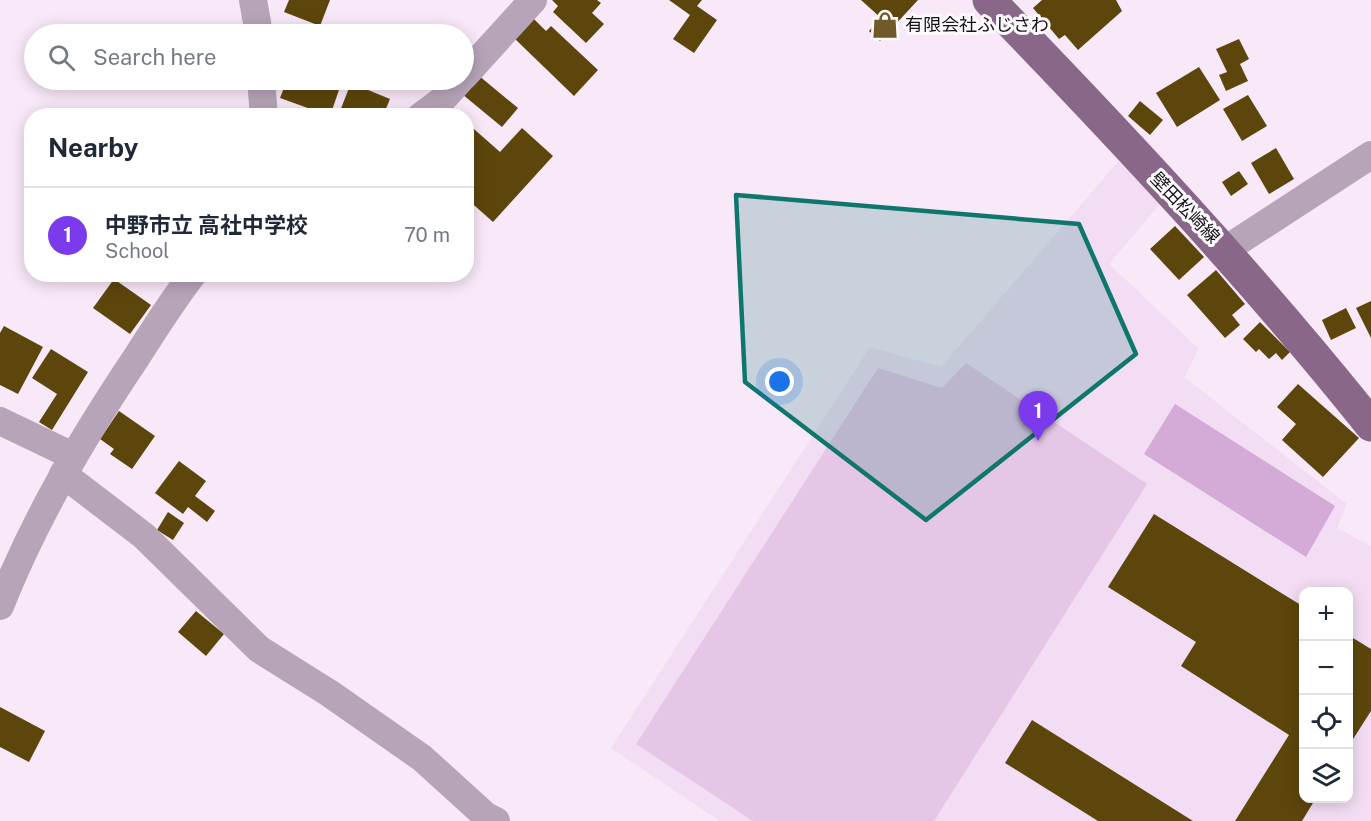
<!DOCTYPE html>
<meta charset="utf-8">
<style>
:root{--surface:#fff;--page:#f2f2f3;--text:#1f2937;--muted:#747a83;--line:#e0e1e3;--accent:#7c3aed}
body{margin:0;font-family:"Public Sans","Noto Sans JP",sans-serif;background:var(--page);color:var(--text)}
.controls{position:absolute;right:18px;bottom:18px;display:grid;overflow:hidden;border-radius:12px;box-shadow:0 3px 15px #0003}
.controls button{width:54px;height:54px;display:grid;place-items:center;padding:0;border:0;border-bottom:2px solid var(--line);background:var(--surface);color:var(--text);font:30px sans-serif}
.you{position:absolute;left:780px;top:382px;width:21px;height:21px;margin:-15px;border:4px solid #fff;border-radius:50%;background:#1a73e8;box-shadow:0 0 0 9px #1a73e833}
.badge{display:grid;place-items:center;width:39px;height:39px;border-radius:50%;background:var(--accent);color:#fff;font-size:20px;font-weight:700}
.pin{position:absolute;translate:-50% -50px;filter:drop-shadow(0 2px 3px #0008)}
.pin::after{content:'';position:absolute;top:32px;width:21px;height:18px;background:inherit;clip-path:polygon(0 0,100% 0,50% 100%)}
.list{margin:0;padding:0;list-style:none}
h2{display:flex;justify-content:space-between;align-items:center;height:78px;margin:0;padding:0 24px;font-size:26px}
h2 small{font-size:20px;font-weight:400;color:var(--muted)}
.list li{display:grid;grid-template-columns:39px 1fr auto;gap:18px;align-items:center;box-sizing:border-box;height:96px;padding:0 24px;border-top:2px solid var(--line)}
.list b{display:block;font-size:22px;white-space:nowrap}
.list p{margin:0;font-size:20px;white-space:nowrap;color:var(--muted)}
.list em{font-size:20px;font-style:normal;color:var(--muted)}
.icon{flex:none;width:33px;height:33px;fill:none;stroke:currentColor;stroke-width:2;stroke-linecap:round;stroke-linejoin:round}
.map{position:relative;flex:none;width:1371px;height:821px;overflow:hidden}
.search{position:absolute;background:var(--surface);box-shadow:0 3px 15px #0003;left:24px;top:24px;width:450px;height:66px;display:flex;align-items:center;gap:15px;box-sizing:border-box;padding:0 21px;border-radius:33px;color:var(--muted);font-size:22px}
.panel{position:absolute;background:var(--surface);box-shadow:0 3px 15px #0003;left:24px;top:108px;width:450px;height:174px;border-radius:24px}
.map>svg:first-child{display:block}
.built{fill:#f3ddf4;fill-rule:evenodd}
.green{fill:#e6c6e7}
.water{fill:#d4aad6}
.building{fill:#5d460c}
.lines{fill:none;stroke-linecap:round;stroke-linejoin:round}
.minor{stroke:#b7a4b8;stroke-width:28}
.major{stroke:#886789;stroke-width:33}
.marked{fill:#0f766e;fill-opacity:0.2;stroke:#0f766e;stroke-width:4.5;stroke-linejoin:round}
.labels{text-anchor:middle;stroke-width:6;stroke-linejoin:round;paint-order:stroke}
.poi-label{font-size:18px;fill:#171217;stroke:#fdfafd;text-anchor:start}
.street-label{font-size:18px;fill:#171217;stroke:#fdfafd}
</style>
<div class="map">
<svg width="1371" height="821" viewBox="0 0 1371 821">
<rect width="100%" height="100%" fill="#f8e8f8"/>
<!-- built -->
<path class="built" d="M1129,149l41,43 -61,72 90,85 -15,28 163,127 -10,24 34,18v275h-651l-109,-73 259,-401 71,20zM1304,592h44v206h-44z"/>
<!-- green -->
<path class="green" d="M966,363l181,121 -213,337h-181l-117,-77 242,-376 64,20z"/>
<!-- water -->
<path class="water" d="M1175,404l160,102 -29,51 -162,-103z"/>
<!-- building -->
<g class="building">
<path d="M289,0h41l-10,26 -36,-14z"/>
<path d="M552,0h45l4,3 -9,10 12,11 -18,19 -33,-31 5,-6z"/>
<path d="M669,0h33l-5,6 20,14 -23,33 -21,-14 17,-24z"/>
<path d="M861,0h57l-38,41 -11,-10 12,-13z"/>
<path d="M1042,0h74l6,11 -44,39 -13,-15 -6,4 -26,-31z"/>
<path d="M533,18l13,13 5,-5 47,44 -24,26 -60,-58z"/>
<path d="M1239,39l10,20 -9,5 8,17 -22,10 -7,-16 8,-3 -11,-23z"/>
<path d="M1199,67l21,33 -43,27 -21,-34z"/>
<path d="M478,75l40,33 -16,19 -40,-33z"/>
<path d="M287,80h41l13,4 -11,32 -50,-18z"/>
<path d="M351,83l39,16 -7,17h-45z"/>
<path d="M1248,95l19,31 -25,15 -19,-32z"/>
<path d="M1140,101l23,19 -13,15 -22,-19z"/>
<path d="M466,122l34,30 22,-24 31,28 -60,66 -27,-24v-8l7,-7 -7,-5z"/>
<path d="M1276,148l18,31 -25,15 -18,-31z"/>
<path d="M1239,171l9,13 -17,12 -9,-14z"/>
<path d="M1175,226l29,31 -25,23 -29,-31z"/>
<path d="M1216,270l29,34 -13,11 8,10 -15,13 -38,-43z"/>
<path d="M114,279l37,26 -21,29 -37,-26z"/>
<path d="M1371,301v37l-15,-30z"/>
<path d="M1346,308l10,20 -25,12 -9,-20z"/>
<path d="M1260,322l30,30 -8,8 -6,-7 -7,6 -10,-10 -3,3 -13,-13z"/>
<path d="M4,326l39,21 -25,47 -18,-9v-52z"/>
<path d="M51,349l37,23 -36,58 -13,-8 18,-28 -25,-16z"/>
<path d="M1298,384l61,54 -36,39 -41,-37 14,-16 -19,-17z"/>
<path d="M119,411l36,25 -23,33 -22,-15 4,-5 -14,-10z"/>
<path d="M179,461l27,20 -11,15 20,15 -8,11 -19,-15 -5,7 -28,-21z"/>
<path d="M168,512l16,11 -11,17 -16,-10z"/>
<path d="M1154,514l150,93v191h12l-14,23h-67l54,-86 -108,-69 15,-24 -88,-55z"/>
<path d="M196,611l28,23 -18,22 -28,-24z"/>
<path d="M1348,635l23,14v62l-23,36z"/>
<path d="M0,707l45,24 -16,31 -29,-15z"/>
<path d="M1032,720l161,101h-95l-93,-58z"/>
</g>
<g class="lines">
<!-- minor -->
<g class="minor">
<path d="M253,0l6,34"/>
<path d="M464,76l69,-76"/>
<path d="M261,80l3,36"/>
<path d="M421,116l19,-14 20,-22"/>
<path d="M1225,250l146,-95"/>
<path d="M0,421l73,35"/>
<path d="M63,474l81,62 115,113 70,44 93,65 64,58 10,5"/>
<path d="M0,606c35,-88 83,-169 136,-248 18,-28 36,-57 57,-84"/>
</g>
<!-- major -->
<path class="major" d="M989,0c133,137 263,276 382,425"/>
</g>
<!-- marked area -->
<path class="marked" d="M736,195l343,29 57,130 -210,166 -181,-138z"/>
<!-- icons -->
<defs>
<symbol id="shop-bare" viewBox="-9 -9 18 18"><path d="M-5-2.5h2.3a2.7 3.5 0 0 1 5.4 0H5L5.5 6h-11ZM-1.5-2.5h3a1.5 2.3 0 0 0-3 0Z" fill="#705a29" stroke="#fdfafd" stroke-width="2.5" paint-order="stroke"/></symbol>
</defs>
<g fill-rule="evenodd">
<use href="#shop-bare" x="866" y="6" width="38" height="38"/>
</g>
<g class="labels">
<!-- poi labels -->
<g class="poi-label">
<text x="905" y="31">有限会社ふじさわ</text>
</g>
<!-- street labels -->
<g class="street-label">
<text transform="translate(1185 208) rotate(46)" y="6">壁田松崎線</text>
</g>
</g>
</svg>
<div class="controls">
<button>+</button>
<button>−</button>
<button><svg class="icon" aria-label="locate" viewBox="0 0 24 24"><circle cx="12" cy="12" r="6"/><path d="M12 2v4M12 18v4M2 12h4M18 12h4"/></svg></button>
<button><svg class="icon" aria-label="layers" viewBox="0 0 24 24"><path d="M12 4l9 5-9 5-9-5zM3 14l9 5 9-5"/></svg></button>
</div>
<div class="you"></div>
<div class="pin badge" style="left:1038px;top:441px">1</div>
<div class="search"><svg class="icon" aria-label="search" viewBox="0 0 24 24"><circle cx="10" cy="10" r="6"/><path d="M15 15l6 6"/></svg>Search here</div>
<section class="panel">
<h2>Nearby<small></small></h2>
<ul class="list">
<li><span class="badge">1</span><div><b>中野市立 高社中学校</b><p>School</p></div><em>70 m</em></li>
</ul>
</section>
</div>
